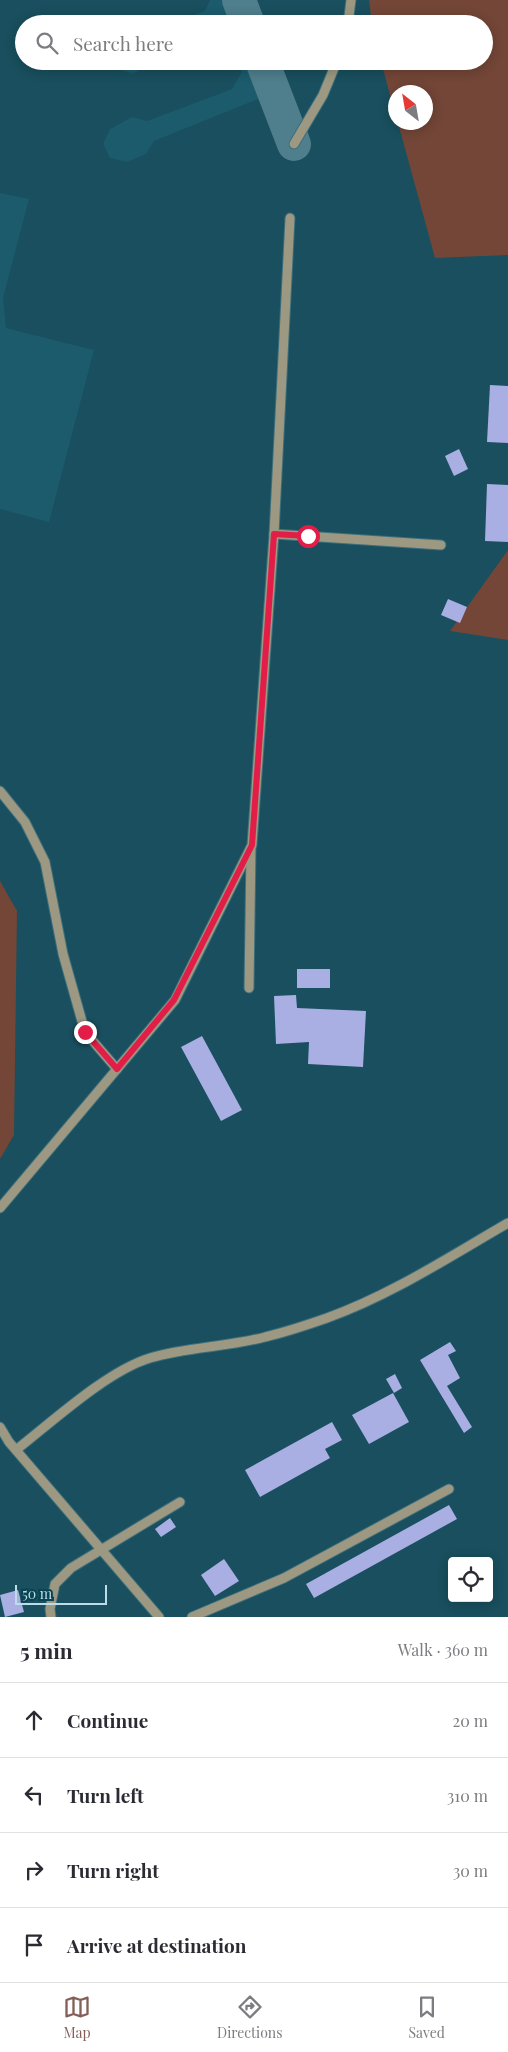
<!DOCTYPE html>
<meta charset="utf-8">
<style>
:root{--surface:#fff;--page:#f7f7f7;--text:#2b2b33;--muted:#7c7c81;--line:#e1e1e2;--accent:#855f57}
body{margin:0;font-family:"Playfair Display",serif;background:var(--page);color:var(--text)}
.controls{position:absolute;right:15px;bottom:15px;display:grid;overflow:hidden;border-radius:5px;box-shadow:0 2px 12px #0003}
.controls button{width:45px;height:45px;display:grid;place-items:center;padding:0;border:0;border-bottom:1px solid var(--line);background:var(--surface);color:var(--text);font:25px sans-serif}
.compass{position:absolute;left:388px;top:85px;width:45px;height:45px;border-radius:50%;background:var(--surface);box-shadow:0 2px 12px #0003;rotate:329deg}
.scale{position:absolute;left:15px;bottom:12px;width:92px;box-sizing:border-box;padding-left:5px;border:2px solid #bcdde8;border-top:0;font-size:14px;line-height:18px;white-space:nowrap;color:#bcdde8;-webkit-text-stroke:4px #0a4453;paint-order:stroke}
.stop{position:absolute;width:15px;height:15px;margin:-11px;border:4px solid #e11d48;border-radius:50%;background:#fff}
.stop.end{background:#e11d48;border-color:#fff;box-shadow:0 1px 5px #0008}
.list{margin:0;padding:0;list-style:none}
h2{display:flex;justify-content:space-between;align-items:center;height:65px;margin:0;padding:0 20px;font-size:21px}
h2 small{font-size:16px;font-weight:400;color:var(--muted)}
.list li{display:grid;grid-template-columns:32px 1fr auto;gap:15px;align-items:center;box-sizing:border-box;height:75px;padding:0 20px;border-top:1px solid var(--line)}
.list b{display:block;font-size:19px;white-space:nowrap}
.list em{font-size:16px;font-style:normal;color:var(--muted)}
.icon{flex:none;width:28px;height:28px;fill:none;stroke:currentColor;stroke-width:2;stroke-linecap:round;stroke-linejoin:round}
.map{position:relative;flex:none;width:508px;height:1617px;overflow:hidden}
.search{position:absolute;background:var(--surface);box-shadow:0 2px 12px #0003;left:15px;right:15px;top:15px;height:55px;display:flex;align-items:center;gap:12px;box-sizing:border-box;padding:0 18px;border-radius:28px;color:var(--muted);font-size:19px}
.sheet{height:365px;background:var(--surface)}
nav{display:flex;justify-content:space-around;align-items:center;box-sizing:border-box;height:70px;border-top:1px solid var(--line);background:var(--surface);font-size:14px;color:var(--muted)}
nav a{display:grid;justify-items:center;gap:2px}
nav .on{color:var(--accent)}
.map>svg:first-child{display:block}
.built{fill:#1b5b6c}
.green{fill:#734637}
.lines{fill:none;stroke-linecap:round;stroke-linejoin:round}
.taxiway{stroke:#4f7e8c;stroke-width:34}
.building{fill:#a9afe3}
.minor-casing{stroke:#3d6e7c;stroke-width:11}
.minor{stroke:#9c9881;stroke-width:9}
.route{stroke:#e11d48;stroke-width:6}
</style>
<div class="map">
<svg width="508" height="1617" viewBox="0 0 508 1617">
<rect width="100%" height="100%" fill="#194f5e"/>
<!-- built -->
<g class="built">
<path d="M210,0h34l9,24h-83l35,-13z"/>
<path d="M113,61h41l-21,13 -16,-6z"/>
<path d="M238,61h29l11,30 -124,50 -8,13 -19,8 -17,-4 -7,-14 7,-15 22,-12 15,4 85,-32 10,-17z"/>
<path d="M0,193l29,6 -26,99 3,30 88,22 -45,172 -49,-13z"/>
</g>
<!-- green -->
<g class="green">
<path d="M369,0h139v255l-73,3 -37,-135 28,-1v-30h-30l-1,22 -14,-53h103v-37h-112z"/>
<path d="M508,550v90l-58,-9z"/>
<path d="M0,881l17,30 -3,224 -14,24z"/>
</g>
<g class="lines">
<!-- taxiway -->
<g class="taxiway">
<path d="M239,0l9,24"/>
<path d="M262,61l32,83"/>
</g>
</g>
<!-- building -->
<g class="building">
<path d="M490,385l18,1v57l-21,-1z"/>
<path d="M459,449l9,20 -14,7 -9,-20z"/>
<path d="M487,484l21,1v57l-23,-1z"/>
<path d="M448,599l19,8 -7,16 -19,-8z"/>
<rect x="297" y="969" width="33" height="19"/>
<path d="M296,995l1,13 69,3 -3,56 -55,-3 1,-22 -33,2 -2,-48z"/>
<path d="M202,1036l40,74 -21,11 -40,-74z"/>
<path d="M450,1342l6,9 -8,4 12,23 -13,8 25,41 -8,6 -44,-73z"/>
<path d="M395,1374l7,14 -8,5 -8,-14z"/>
<path d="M393,1393l16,29 -40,22 -17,-29z"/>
<path d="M332,1422l10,18 -17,9 5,9 -70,39 -15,-27z"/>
<path d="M449,1505l8,14 -143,79 -8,-14z"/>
<path d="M170,1518l6,9 -15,10 -6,-8z"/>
<path d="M224,1559l15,22 -24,15 -14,-21z"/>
<path d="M18,1590l6,22 -19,5 -5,-22z"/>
</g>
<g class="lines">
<defs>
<g id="minor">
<path d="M348,24l3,-24"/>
<path d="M294,144l29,-49 14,-34"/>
<path d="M274,534l167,11"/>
<path d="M0,791l25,31 20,40 18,92 22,78 32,37"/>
<path d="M249,988l2,-140"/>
<path d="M0,1208l175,-208 77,-155 22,-311 16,-316"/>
<path d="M0,1427l9,15 150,175"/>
<path d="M16,1450c36,-28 91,-79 134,-92 37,-11 78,-11 115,-21 21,-5 42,-12 62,-19 64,-23 122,-61 181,-95"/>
<path d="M51,1617l-1,-8 5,-25 16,-16 109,-66"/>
<path d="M192,1617l92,-39 165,-89"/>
</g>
</defs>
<!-- minor casing -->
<use href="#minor" class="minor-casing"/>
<!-- minor -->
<use href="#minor" class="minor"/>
</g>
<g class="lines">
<!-- route -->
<path class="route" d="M85,1032l32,37 57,-69 78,-155 22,-311 34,2"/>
</g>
</svg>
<div class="controls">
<button><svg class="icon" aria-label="locate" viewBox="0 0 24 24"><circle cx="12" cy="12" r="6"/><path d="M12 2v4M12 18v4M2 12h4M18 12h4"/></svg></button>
</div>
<svg class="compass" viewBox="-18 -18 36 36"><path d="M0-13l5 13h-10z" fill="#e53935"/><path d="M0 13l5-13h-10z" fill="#7c7c81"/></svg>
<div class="scale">50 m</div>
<div class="stop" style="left:308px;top:536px"></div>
<div class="stop end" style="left:85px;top:1032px"></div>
<div class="search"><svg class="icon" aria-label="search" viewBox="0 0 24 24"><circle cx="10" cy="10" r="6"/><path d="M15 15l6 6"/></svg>Search here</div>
</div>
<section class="sheet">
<h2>5 min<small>Walk · 360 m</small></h2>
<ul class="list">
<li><svg class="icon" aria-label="ahead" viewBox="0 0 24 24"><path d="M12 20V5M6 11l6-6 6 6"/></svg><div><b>Continue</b></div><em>20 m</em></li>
<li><svg class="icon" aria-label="left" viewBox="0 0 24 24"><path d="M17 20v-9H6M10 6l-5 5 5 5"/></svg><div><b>Turn left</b></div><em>310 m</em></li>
<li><svg class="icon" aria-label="right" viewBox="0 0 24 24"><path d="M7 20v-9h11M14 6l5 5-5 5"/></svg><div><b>Turn right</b></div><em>30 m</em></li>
<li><svg class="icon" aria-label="arrive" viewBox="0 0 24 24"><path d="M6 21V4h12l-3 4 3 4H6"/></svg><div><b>Arrive at destination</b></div></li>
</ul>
</section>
<nav>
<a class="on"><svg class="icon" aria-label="map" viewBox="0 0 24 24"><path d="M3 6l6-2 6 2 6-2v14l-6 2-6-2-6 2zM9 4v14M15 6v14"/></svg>Map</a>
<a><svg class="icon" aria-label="directions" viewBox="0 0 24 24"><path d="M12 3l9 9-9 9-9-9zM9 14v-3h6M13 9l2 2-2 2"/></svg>Directions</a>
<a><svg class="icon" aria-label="saved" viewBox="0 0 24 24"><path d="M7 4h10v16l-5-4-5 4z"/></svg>Saved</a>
</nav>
